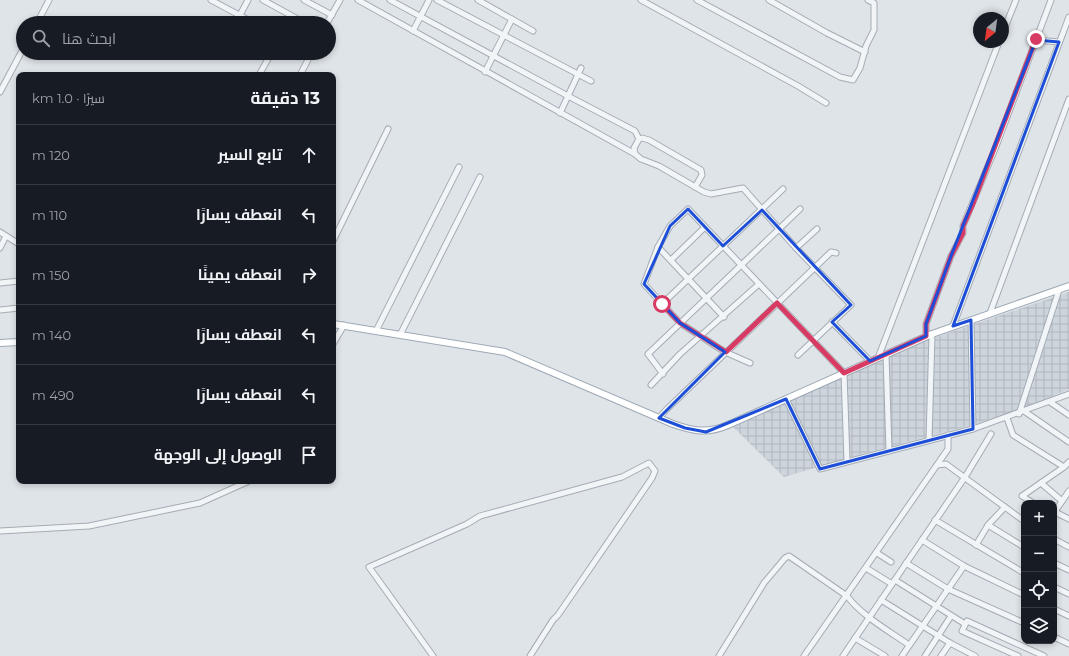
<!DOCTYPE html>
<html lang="ar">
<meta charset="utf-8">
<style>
:root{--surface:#171b24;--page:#242831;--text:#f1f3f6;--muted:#9ea1a6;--line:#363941}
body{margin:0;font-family:Montserrat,Cairo,sans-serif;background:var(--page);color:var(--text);direction:rtl}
.controls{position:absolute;right:12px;bottom:12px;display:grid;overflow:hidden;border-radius:8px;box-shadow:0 2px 6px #0003}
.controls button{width:36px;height:36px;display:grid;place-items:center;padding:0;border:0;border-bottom:1px solid var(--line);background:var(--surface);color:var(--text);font:20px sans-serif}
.compass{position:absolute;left:973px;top:12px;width:36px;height:36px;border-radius:50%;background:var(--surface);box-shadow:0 2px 6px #0003;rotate:209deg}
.stop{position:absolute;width:12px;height:12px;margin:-9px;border:3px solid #d73b64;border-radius:50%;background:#fff}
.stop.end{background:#d73b64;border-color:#fff;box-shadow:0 1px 4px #0008}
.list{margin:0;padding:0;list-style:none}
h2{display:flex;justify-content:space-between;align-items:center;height:52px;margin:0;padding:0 16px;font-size:17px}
h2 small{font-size:13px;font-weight:400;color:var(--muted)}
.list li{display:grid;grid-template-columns:26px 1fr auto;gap:12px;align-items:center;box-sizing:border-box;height:60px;padding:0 16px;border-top:1px solid var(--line)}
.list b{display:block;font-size:15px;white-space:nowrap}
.list em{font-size:13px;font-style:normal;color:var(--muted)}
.icon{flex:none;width:22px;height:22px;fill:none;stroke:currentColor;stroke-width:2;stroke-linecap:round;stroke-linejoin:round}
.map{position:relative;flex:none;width:1069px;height:656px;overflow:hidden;direction:ltr}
.search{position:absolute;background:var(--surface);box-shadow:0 2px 6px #0003;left:16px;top:16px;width:320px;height:44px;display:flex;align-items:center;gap:10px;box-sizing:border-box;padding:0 14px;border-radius:22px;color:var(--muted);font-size:15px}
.panel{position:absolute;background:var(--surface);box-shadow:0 2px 6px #0003;left:16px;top:72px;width:320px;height:412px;border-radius:8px;direction:rtl}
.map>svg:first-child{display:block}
.industrial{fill:url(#industrial-grid)}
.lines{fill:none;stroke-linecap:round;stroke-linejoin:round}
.minor-casing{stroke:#a4acb4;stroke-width:7}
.major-casing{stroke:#9eaab6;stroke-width:8}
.minor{stroke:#f2f5f7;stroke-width:5}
.major{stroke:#fff;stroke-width:6}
.route{stroke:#d73b64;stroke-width:5}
.marked{fill:none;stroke:#1d4ed8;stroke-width:3;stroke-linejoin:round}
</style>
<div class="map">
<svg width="1069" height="656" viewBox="0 0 1069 656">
<defs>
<pattern id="industrial-grid" width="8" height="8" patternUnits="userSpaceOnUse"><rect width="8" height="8" fill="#cdd4dc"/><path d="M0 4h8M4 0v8" fill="none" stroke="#b0b7be"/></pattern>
</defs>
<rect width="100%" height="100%" fill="#dfe4e9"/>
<!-- industrial -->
<path class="industrial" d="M1069,292v97l-45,19 -56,18 -106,28 -78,23 -53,-52 182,-80z"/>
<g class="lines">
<defs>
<g id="minor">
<path d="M211,0l43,23"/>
<path d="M263,0l42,23"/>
<path d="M304,0l28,15"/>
<path d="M358,0l277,154"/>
<path d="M390,0l178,96 -8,17"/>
<path d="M437,0l154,81"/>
<path d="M478,0l55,31"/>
<path d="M641,0l157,86 28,17"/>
<path d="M697,0l143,77 13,3 7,-12 6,-22 8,-16v-27l-6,-3"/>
<path d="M769,0l58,33 38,19"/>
<path d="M240,15l8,-15"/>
<path d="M37,23l12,-23"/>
<path d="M327,23l13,-23"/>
<path d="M413,31l16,-31"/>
<path d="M1003,32l13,-32"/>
<path d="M1036,40l23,2"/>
<path d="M581,68l-13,28 67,35 4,8 -5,9 1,6 6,5 18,7 45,26 7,2 32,-6 53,60 55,57 -53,50"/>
<path d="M485,72l27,-53"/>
<path d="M259,75l9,-16"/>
<path d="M300,75l11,-21"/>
<path d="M0,92l23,-43"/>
<path d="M639,139l3,-1 7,2 52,30 1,5 -7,12"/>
<path d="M0,232l19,12"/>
<path d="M333,241l55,-112"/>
<path d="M658,247l66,70"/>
<path d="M0,248l6,-12"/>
<path d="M796,248l21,-19"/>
<path d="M671,260l34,-33"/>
<path d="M0,283l19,-2"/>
<path d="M662,304l121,-115"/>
<path d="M0,310l19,-2"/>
<path d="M990,313l79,-214"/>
<path d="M971,320l2,109"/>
<path d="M832,322l38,39"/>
<path d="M953,326l116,-309"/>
<path d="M376,331l83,-164"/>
<path d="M400,335l80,-158"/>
<path d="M926,336v-12l25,-68 12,-23v-7l32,-77 56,-149"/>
<path d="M333,344l11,-19"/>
<path d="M886,354l3,97"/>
<path d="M878,358l121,-316"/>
<path d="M750,363l-25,-11 -45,-29 -36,-39 14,-37 12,-21 18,-17 156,164 3,88"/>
<path d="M663,374l-15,-20 152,-145"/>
<path d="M651,385l29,-31 79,-70"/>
<path d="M786,399l34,70 153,-40 96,-35"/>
<path d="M1050,402l19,13"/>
<path d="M1024,411l45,31"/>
<path d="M1019,414l40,-124"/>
<path d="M659,418l8,-9 164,-157 5,1"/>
<path d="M1007,418l6,17 51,32"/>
<path d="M929,440l3,-106"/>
<path d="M937,465l9,-1 78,57"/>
<path d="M1041,483l21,18"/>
<path d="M1033,503l-11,-7 42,-29 5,-5"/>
<path d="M1055,512l14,7"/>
<path d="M1054,513l15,-22"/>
<path d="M935,520l89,53"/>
<path d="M988,525l36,22"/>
<path d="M0,531l89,-5 111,-23 49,-22"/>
<path d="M1054,539l15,8"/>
<path d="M922,540l42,26 60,29"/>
<path d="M976,545l12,-20 17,-18"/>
<path d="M877,553l14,9"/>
<path d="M906,563l42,26 76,34"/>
<path d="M1054,563l15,7"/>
<path d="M866,568l26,16"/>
<path d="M895,580l70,44"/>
<path d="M1054,587l15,7"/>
<path d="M881,600l69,43 25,13"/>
<path d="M1054,609l15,7"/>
<path d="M1054,637l15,7"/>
<path d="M855,638l30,18"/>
<path d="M433,656l-64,-89 98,-43 13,-8 142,-39 27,-14 6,8 -3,7 -94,137 -5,5 -23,36"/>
<path d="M719,656l45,-73 21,-25 4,-2 58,40c15,20 42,35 62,49"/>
<path d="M804,656l144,-207v-14"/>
<path d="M843,656l122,-179 26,-43"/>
<path d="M902,656l62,-90"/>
<path d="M925,656l26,-40"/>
<path d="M941,656l9,-13"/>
<path d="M1018,656l-56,-25 5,-10 77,35"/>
</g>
<g id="major">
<path d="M333,324l172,28 168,72c20,7 34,10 55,1l204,-91 137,-48"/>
<path d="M0,343l19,-1"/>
</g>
</defs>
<!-- minor casing -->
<use href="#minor" class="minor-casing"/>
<!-- major casing -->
<use href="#major" class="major-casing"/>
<!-- minor -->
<use href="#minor" class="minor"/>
<!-- major -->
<use href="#major" class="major"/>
</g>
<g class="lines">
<!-- route -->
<path class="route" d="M662,304l18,19 46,29 51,-49 67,70 82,-37v-12l25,-68 12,-23v-7l9,-20 64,-167"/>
</g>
<!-- marked area -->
<path class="marked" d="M1036,40l23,2 -106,284 18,-6 2,109 -153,40 -34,-70 -80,33 -21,-4 -26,-10 66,-66 -45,-29 -36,-39 26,-58 18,-17 35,37 39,-36 89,95 -19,17 38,39 56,-25v-12l25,-68z"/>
</svg>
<div class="controls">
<button>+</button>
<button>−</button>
<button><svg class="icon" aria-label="locate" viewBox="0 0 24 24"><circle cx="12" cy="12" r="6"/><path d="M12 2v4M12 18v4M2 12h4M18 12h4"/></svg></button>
<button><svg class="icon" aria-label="layers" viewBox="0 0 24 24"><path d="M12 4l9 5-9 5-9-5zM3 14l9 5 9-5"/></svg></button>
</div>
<svg class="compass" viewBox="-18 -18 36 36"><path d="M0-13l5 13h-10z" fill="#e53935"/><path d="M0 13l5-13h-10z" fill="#9ea1a6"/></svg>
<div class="stop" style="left:662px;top:304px"></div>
<div class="stop end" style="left:1036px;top:39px"></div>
<div class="search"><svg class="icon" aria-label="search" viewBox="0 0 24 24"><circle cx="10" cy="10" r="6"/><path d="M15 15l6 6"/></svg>ابحث هنا</div>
<section class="panel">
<h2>13 دقيقة<small>سيرًا · 1.0 km</small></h2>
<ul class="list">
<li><svg class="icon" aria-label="ahead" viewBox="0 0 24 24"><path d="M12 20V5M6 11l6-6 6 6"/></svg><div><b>تابع السير</b></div><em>120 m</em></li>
<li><svg class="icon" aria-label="left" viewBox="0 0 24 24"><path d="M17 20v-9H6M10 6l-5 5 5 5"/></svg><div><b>انعطف يسارًا</b></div><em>110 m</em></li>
<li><svg class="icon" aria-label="right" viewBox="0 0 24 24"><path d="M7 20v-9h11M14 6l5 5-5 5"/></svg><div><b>انعطف يمينًا</b></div><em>150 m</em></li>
<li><svg class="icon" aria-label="left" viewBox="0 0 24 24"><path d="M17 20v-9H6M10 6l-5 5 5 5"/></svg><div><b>انعطف يسارًا</b></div><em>140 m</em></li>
<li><svg class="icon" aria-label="left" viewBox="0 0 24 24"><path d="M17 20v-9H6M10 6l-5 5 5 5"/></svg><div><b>انعطف يسارًا</b></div><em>490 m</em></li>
<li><svg class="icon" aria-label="arrive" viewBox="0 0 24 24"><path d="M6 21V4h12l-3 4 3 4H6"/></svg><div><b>الوصول إلى الوجهة</b></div></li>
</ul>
</section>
</div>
